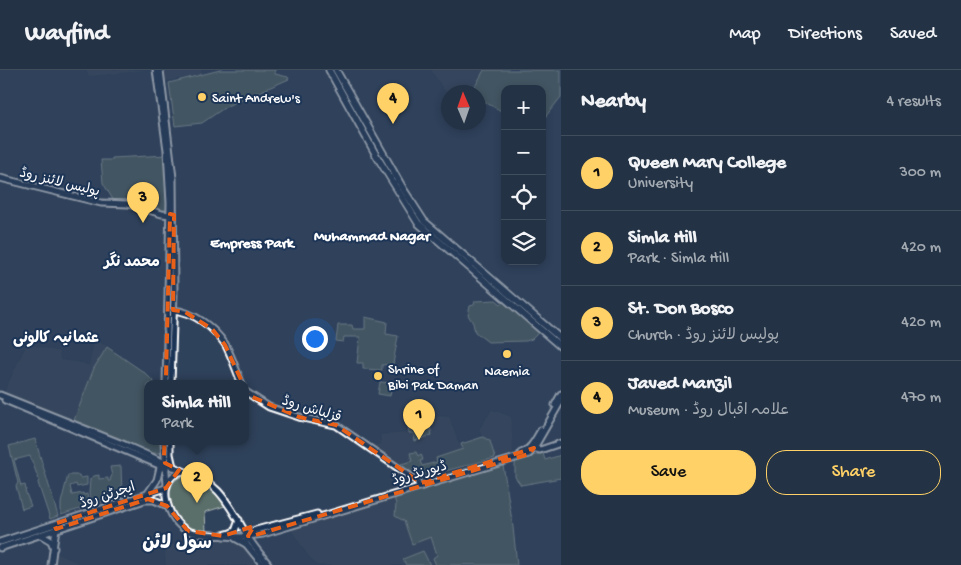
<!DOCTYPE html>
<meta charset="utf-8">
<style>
:root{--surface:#233244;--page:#2b3a4b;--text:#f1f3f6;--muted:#a3aab2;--line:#404d5d;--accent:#ffd166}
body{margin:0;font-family:"Gochi Hand","Playpen Sans Arabic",sans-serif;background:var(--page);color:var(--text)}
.controls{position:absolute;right:15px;top:15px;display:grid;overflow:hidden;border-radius:10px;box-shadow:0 2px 8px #0003}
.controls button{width:45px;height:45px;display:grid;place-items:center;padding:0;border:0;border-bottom:1px solid var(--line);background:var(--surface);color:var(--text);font:25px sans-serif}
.compass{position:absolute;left:441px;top:15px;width:45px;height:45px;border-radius:50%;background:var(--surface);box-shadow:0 2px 8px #0003;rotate:358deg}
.you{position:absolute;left:314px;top:268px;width:18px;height:18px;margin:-12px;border:4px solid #fff;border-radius:50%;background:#1a73e8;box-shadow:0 0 0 8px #1a73e833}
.badge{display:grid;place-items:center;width:32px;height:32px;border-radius:50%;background:var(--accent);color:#111;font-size:16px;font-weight:700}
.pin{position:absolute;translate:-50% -41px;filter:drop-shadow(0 1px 2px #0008)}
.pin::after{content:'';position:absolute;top:26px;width:18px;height:15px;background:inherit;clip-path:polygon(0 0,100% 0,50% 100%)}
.popup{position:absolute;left:144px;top:310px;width:105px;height:65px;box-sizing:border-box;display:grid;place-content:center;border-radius:10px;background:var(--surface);filter:drop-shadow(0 1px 4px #0005);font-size:16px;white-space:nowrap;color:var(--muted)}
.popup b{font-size:19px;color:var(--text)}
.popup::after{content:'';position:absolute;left:50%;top:100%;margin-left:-10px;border:10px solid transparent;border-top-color:var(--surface)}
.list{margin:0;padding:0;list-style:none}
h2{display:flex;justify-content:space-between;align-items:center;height:65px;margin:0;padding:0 20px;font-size:21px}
h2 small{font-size:16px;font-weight:400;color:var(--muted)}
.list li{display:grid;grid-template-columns:32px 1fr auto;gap:15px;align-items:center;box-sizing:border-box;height:75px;padding:0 20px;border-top:1px solid var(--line)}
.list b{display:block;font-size:19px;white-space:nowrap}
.list p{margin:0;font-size:16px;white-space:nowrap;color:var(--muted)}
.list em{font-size:16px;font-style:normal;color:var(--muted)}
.actions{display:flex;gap:10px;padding:15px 20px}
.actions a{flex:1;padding:11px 0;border:1px solid var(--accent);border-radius:20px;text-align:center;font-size:18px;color:var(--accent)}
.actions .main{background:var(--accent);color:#111}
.icon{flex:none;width:28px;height:28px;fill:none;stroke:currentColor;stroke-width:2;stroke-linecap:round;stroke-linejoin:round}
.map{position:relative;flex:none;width:561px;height:495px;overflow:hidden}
header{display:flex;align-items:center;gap:30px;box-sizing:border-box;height:70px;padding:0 25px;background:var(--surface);border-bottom:1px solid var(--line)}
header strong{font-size:24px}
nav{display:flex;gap:28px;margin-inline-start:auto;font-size:18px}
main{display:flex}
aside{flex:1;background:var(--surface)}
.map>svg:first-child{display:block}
.built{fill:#3c4b5e}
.green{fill:#5a6e6a;stroke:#acb6b4}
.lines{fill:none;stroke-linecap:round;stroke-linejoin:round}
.secondary-casing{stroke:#fff;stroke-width:9}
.primary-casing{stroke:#fff;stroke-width:9}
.secondary{stroke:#1d3557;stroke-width:5}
.primary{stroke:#1d3557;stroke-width:5.5}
.marked{fill:none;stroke:#e96118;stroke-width:4;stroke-dasharray:10 6;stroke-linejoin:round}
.poi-dot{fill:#ffd166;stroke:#1d3557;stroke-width:2}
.labels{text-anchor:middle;stroke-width:4;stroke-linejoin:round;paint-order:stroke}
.poi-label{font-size:14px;fill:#fff;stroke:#1d3557;text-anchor:start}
.street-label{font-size:14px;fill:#fff;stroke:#1d3557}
.neighbourhood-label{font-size:15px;font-weight:bold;fill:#fff;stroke:#1d3557}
.district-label{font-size:19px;font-weight:bold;fill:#fff;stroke:#1d3557}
</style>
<header>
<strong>Wayfind</strong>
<nav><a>Map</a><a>Directions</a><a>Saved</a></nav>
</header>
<main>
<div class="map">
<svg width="561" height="495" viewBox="0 0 561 495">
<rect width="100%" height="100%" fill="#2f425b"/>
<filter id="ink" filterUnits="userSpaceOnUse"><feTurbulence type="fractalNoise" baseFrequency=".02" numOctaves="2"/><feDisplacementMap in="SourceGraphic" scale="10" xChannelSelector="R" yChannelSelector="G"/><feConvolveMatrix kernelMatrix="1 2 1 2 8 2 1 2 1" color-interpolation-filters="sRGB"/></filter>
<g filter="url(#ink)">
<!-- built -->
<g class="built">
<path d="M86,0h62l-59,6z"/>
<path d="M160,0h41l1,4 -41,8z"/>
<path d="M431,0h52l-12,22h-23v3z"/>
<path d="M95,270l15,8 35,25 11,11h-8v58h20l-1,23 -164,-70 24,-51 32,8 1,8 21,3 8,3z"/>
<path d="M407,335l16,3v8l26,1 10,28 24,-8 -4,-7 13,-20 19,7 2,36 -89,24 -57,-30 14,-3v-9l28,-2z"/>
<path d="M503,395l14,100h-200l-9,-10 -17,-26z"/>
<path d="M197,469l9,2 18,-2 13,2 6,3 15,21h-92l-1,-18z"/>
<path d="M55,483l27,12h-29z"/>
</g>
<!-- green -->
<g class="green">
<path d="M220,0h55v4l13,3 1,2 -62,27 -25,17 -27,3 -6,-43z"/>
<path d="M484,0h77v27l-19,24v-32h-37v24l-26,-14 -1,-7h-6z"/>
<path d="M167,85l7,60 -16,-4 -2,-14 -41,6 -12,-20 -2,-23h11v-2z"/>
<path d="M496,230l5,4 3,-3 35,31 -7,7 -6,2 -38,1 -13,-10 -2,-9 -5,-8 2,-9 4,-1 1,-4z"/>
<path d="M365,247l22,5 -1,12 12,2 -5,28 -11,1v5l-19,-1v-6h-6l3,-26h-16l-1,5 -7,-1 2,-16h14l1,4h12z"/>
<path d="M107,277l38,26 11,11h-8v58h14l-2,11h-8l-78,-32 -1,2 21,-55z"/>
<path d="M380,312l12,1 -2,13 -12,-2z"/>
<path d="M408,335l15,3v15h6l3,12 -17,6 -2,-8h-4l-3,-27z"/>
<path d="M483,367l7,4 5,17 -81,21 -15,-10 2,-5 11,-3 -2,-8 6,-1 2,4 3,-2 2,6 -3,1 2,5 15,-4 -1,-4 27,-9 -2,-5z"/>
<path d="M35,369l23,77 -8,3 -12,-36 1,-3 -9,-24 -16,4 7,26 4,-1 1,5 -1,1 6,15 -9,3 -6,-23 2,-3 -9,-37z"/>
<path d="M543,383l2,7 16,-5v23l-40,7 -6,-8v-16z"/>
<path d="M503,395l10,62 4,38h-81l-3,-7 4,-3 -6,-18 -19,7 -8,-23 -9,-5 1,-12 -3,-10h13z"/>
<path d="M121,396l1,29 -29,10 -4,-12 1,-14 4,-3 5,-1v4l9,-1v3h2l1,-4 1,-1 -2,-9z"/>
<path d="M68,405h11l1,3 7,-1v8l-10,2 -1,-3 -6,2 2,9 11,-2 1,2 3,-1 2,9 -3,1v3l-25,8v-12z"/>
<path d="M183,406c20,5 34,11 42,30l-20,6 1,19c-5,0 -11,0 -16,-1 -20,-7 -30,-48 -7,-54z"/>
<path d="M423,481l7,14h-24l-3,-6z"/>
</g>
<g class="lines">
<defs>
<g id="secondary">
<path d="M156,0l11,80 3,53 -4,181"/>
<path d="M160,0l13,108 1,114 -3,92"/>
<path d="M0,108l101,25 27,1 34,10 9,1"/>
<path d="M173,240c21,2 40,17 52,34 7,12 11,27 17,40"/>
<path d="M246,322l23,15 30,10 37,8 81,56 1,3"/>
<path d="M0,325l125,50 58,26"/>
<path d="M5,330l161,68"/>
<path d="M555,335l6,-11"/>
<path d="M164,372l3,44"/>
<path d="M170,372v12l3,13"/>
<path d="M533,378l7,2 21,-7"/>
<path d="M521,383c10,-3 15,-15 20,-23"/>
<path d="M148,423l9,-13 4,-17"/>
<path d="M239,450l-4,11c-9,5 -16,5 -26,4 -9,-1 -19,-1 -26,-7 -17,-12 -28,-50 0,-57 38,10 47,37 65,66 6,10 14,19 21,28"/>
<path d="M41,465l10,6 3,7"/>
<path d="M223,466l18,1 22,-3 266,-80 5,-6 27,-47"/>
<path d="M235,468l11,6 17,21"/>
<path d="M0,472l166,-54"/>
<path d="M246,474v-5l6,-8 65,-17"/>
<path d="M0,478l145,-48h9l14,6"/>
<path d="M51,495l5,-37"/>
</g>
<g id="primary">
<path d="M329,0l47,85 42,68 143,124"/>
<path d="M336,0l68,120 20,31 137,118"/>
</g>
</defs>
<!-- secondary casing -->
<use href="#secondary" class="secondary-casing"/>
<!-- primary casing -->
<use href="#primary" class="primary-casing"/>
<!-- secondary -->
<use href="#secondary" class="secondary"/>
<!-- primary -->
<use href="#primary" class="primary"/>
</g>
</g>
<!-- marked area -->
<path d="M0 0H561V495H0ZM170,144l4,1 -1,95 12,2 27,17 13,16 23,50 51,22 37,8 85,58 113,-35 -5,6 -277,82h-4l6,-10 -31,10 -35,-5 -21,-25 -19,-7 -92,30 -2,-5 112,-36 13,-18 -14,-7 -1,-5z" fill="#2f425b" fill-opacity=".55" fill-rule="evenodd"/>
<path class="marked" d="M170,144l4,1 -1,95 12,2 27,17 13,16 23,50 51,22 37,8 85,58 113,-35 -5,6 -277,82h-4l6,-10 -31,10 -35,-5 -21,-25 -19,-7 -92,30 -2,-5 112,-36 13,-18 -14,-7 -1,-5z"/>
<!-- markers -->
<g class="poi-dot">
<circle cx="202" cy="27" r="5"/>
<circle cx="507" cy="284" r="5"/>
<circle cx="378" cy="306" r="5"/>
</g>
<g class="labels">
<!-- poi labels -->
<g class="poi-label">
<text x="212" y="32">Saint Andrew's</text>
<text x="388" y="303">Shrine of<tspan x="388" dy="16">Bibi Pak Daman</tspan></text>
<text x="507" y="305" text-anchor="middle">Naemia</text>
</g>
<!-- street labels -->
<g class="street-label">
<text transform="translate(60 111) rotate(14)" y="5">پولیس لائنز روڈ</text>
<text transform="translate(312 338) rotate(17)" y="5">قزلباش روڈ</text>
<text transform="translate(419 402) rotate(-16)" y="5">ڈیورنڈ روڈ</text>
<text transform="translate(107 424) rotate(-18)" y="5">ایجرٹن روڈ</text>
</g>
<!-- neighbourhood labels -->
<g class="neighbourhood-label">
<text x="372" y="170">Muhammad Nagar</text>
<text x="252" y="177">Empress Park</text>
<text x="132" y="196">محمد نگر</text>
<text x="56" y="272">عثمانیہ کالونی</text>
</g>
<!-- district labels -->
<g class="district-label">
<text x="177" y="478">سول لائن</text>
</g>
</g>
</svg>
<div class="controls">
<button>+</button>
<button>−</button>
<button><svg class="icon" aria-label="locate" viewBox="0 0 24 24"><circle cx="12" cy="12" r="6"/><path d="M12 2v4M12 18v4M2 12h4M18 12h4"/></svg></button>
<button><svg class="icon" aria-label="layers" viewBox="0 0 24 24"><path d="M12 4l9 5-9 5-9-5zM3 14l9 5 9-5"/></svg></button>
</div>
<svg class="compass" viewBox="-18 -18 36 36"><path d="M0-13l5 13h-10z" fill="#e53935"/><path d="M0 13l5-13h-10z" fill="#a3aab2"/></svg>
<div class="you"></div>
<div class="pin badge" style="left:419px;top:370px">1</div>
<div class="pin badge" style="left:197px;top:433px">2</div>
<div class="popup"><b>Simla Hill</b>Park</div>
<div class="pin badge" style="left:143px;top:153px">3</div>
<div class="pin badge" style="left:393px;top:54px">4</div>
</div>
<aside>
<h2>Nearby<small>4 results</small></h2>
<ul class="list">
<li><span class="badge">1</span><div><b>Queen Mary College</b><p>University</p></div><em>300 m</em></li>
<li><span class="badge">2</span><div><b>Simla Hill</b><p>Park · Simla Hill</p></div><em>420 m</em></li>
<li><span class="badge">3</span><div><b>St. Don Bosco</b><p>Church · پولیس لائنز روڈ</p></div><em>420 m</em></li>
<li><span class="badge">4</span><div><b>Javed Manzil</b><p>Museum · علامہ اقبال روڈ</p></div><em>470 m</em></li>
</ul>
<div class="actions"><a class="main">Save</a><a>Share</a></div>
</aside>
</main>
